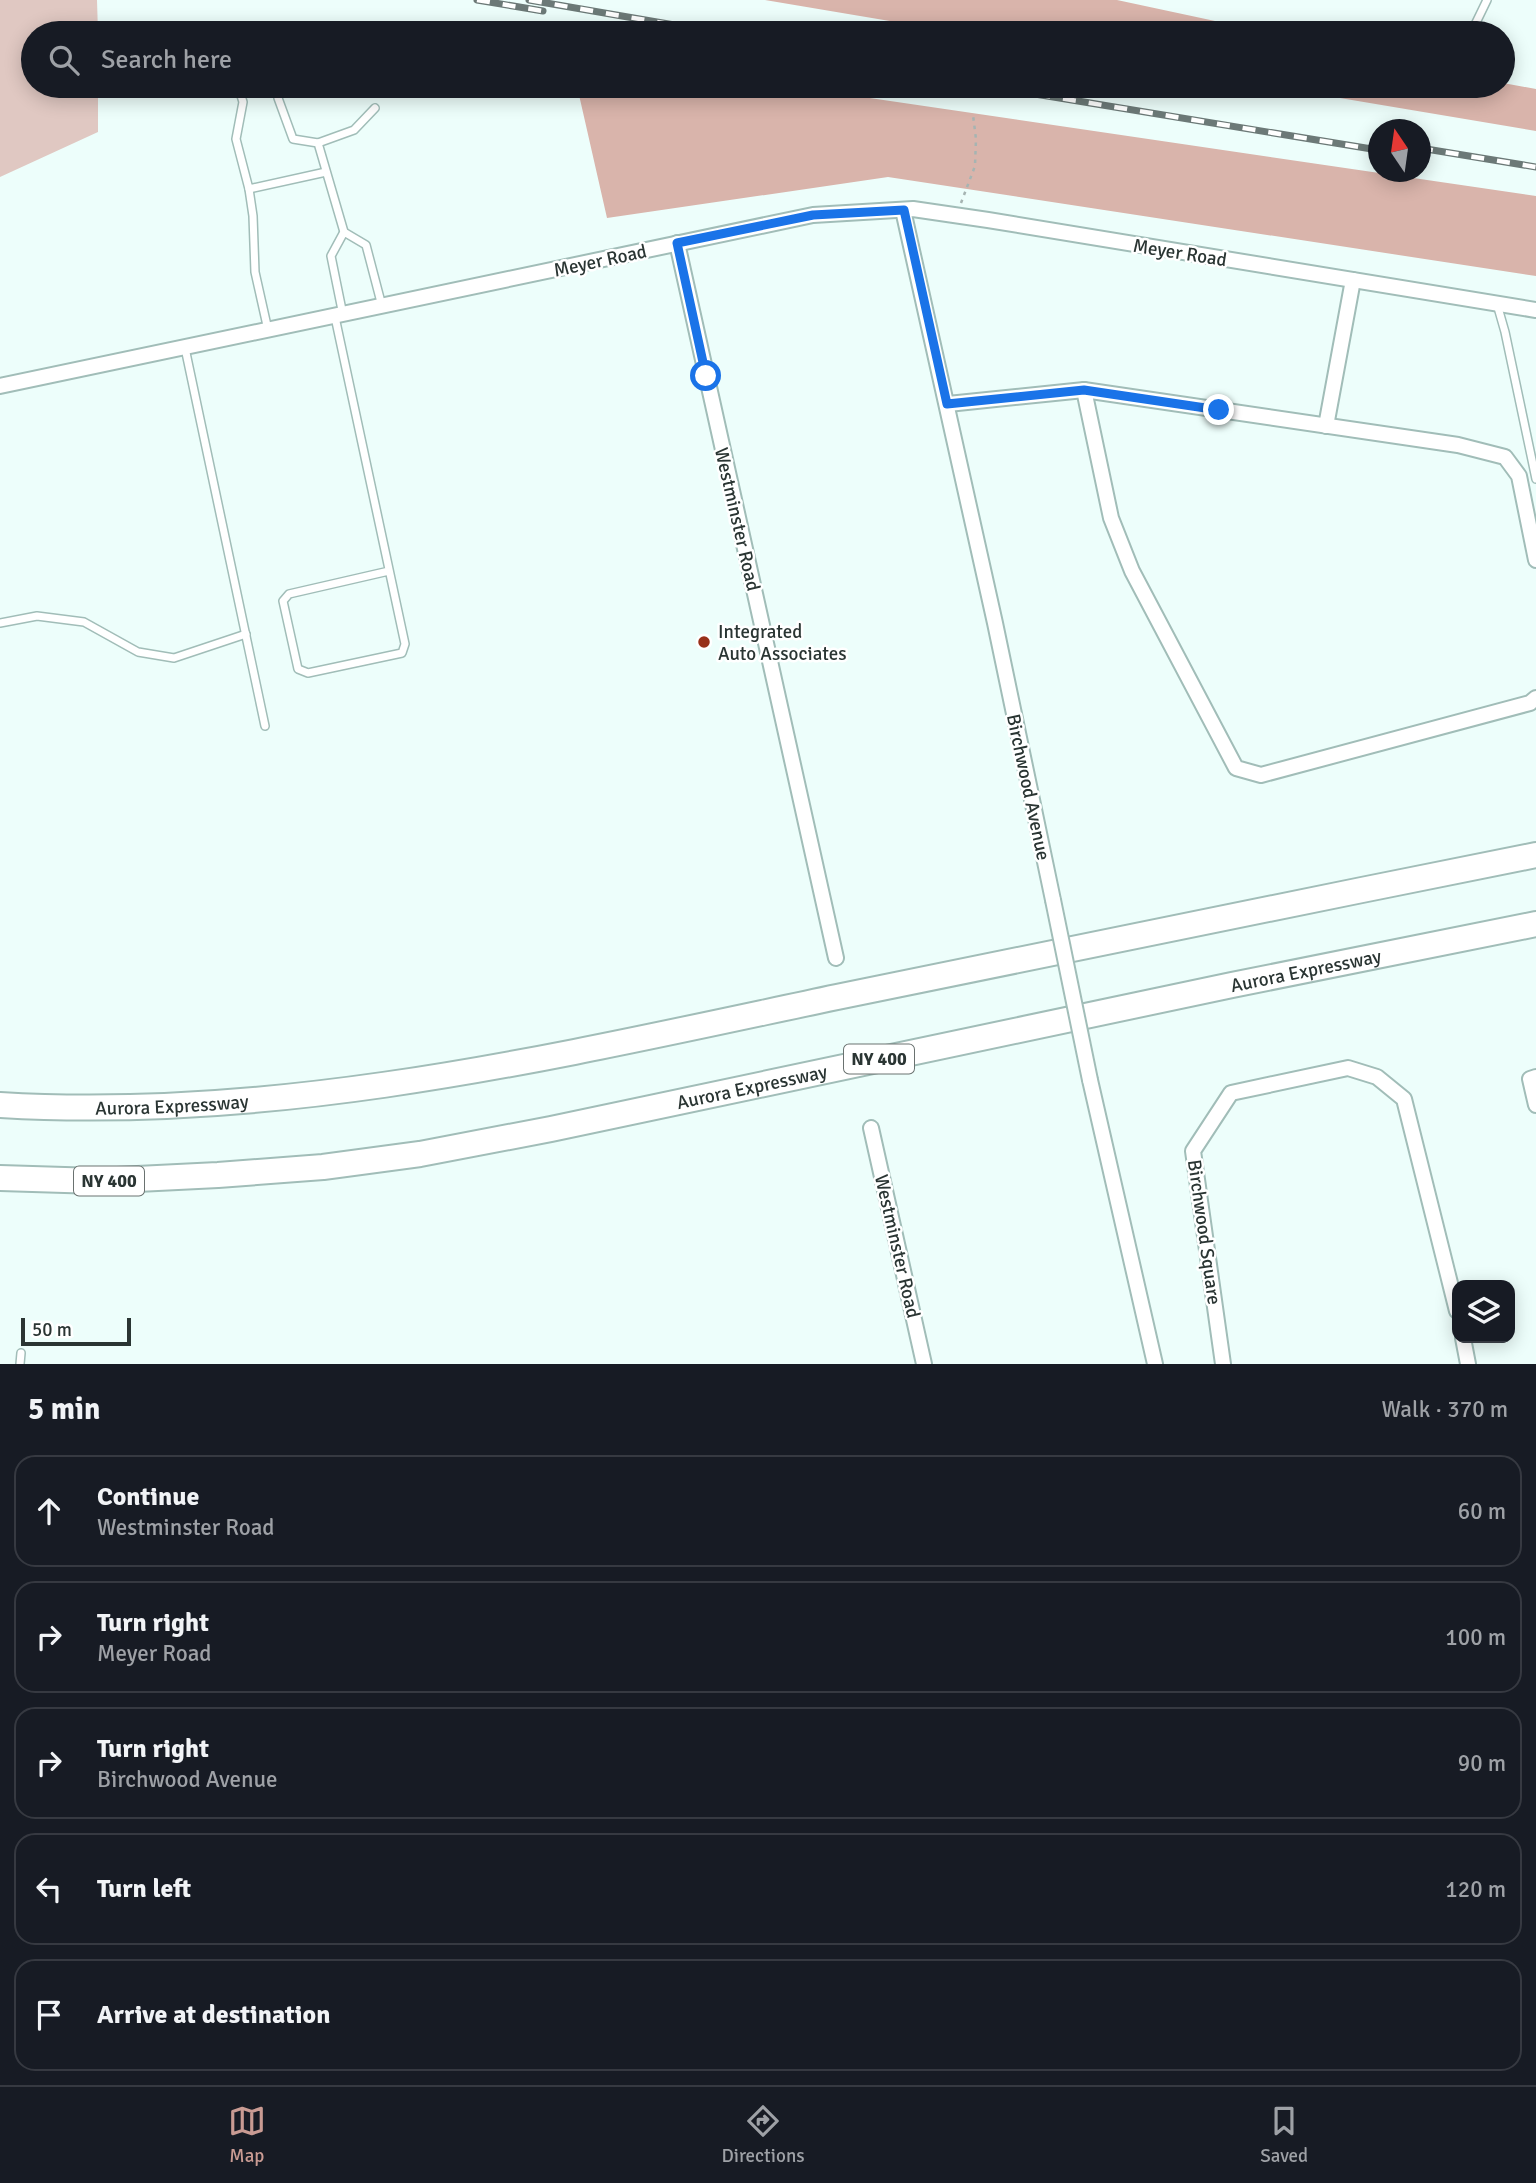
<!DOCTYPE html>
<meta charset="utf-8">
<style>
:root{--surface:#171b24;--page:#242831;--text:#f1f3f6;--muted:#9ea1a6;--line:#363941;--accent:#c99b93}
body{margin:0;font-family:Signika,sans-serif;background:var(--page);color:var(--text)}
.controls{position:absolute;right:21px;bottom:21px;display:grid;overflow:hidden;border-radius:14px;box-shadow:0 4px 18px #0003}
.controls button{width:63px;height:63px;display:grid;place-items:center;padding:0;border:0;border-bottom:2px solid var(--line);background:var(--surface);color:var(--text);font:35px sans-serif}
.compass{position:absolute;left:1368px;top:119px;width:63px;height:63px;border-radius:50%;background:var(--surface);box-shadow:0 4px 18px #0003;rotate:347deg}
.scale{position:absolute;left:21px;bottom:18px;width:110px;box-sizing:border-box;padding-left:7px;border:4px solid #2a3533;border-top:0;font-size:19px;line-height:24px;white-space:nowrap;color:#2a3533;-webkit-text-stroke:5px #fff;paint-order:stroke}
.stop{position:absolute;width:21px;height:21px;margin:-16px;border:5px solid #1a73e8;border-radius:50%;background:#fff}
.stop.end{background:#1a73e8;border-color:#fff;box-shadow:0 2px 7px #0008}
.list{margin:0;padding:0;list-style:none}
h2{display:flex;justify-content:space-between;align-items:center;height:91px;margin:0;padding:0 28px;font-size:30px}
h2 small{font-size:23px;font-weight:400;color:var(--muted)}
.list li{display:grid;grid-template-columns:46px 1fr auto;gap:21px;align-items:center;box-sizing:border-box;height:112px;margin:0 14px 14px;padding:0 14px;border:2px solid var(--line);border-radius:21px}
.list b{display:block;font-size:26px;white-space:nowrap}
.list p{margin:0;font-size:23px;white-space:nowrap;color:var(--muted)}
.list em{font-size:23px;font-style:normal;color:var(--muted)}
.icon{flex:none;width:38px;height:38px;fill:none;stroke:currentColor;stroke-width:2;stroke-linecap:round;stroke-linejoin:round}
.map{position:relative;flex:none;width:1536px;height:1364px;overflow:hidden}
.search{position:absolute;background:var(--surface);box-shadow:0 4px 18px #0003;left:21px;right:21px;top:21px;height:77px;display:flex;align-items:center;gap:18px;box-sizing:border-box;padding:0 24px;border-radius:38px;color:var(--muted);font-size:26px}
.sheet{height:721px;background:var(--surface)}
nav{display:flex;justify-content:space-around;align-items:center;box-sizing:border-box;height:98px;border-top:2px solid var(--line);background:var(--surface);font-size:19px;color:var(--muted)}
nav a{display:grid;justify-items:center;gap:4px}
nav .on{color:var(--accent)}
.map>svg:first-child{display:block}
.green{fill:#e0c8c2}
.forest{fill:#d9b4ab}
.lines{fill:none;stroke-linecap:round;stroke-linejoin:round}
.service-casing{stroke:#a1bdb8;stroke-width:10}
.minor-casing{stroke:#a1bdb8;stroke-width:18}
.motorway-casing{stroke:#a1bdb8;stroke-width:28}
.path{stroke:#a6b4b2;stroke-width:2.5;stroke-dasharray:3.5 5;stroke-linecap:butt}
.service{stroke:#fff;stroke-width:7}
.minor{stroke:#fff;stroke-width:14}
.motorway{stroke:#fff;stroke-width:24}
.rail-casing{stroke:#6c7977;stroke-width:7}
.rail{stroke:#fff;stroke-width:4.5;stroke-dasharray:13;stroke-linecap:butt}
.minor-bridge-casing{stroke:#a1bdb8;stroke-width:18;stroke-linecap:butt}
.minor-bridge{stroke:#fff;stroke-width:14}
.route{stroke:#1a73e8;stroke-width:9}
.poi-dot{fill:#983019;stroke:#fff;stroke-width:2.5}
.labels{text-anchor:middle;stroke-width:5;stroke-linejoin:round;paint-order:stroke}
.shield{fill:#fff;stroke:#6a7270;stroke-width:2}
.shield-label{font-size:18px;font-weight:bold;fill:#2a3533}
.street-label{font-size:19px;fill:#2a3533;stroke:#fff}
.poi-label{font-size:19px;fill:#2a3533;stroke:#fff;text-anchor:start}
</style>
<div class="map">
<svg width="1536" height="1364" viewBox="0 0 1536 1364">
<rect width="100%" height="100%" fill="#edfefb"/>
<!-- green -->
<path class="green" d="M0,0h97l1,33h-65v53h65v46l-98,45z"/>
<!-- forest -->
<g class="forest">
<path d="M765,0h352l154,33h-310z"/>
<path d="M1503,83l33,6v42l-267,-45h234z"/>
<path d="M577,86h211l748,110v80l-648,-99 -281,41z"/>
</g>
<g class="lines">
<defs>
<g id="service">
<path d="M1471,33l16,-33"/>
<path d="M238,86l5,16 -7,37 13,50 77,-17"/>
<path d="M278,98l15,41 25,4 26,89"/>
<path d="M318,143l36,-13 21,-22"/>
<path d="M249,189l4,27 2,56 13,58"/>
<path d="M1497,304l8,28 31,147"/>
<path d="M343,315l-12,-59 13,-24 22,13 16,61"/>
<path d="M335,317l70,327 -3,9 -94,20 -10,-4 -15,-68 6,-7 100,-23"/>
<path d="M185,348l80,378"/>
<path d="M0,623l37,-7 47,6 54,30 36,6 72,-24"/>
<path d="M20,1364l1,-11"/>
</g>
<g id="minor">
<path d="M903,210l92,413 58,277"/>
<path d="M677,243l159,715"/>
<path d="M0,386l813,-171 100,-6 75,11 548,90"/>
<path d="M1084,390l27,128 21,53 104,197 25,7 269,-72 6,-5"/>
<path d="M948,404l136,-14 374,55 47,12 14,19 17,84"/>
<path d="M1326,426l27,-146"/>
<path d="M1536,1077l-6,2 6,26"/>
<path d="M1090,1080l65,284"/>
<path d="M871,1128l53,236"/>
<path d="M1463,1338l5,26"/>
<path d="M1223,1364l-30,-213 38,-58 117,-25 29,9 27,22 53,212"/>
</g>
<g id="motorway">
<path id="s1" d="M0,1105c284,17 562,-50 837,-108 233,-49 466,-95 699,-142"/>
<path id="s2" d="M0,1178l97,3 121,-6 105,-8 97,-13 131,-25 681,-144 304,-61"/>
</g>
</defs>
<!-- service casing -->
<use href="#service" class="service-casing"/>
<!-- minor casing -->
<use href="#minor" class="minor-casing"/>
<!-- motorway casing -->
<use href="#motorway" class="motorway-casing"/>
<!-- path -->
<path class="path" d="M961,203l14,-37 1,-27 -3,-24"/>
<!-- service -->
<use href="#service" class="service"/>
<!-- minor -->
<use href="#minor" class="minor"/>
<!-- motorway -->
<use href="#motorway" class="motorway"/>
<defs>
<g id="rail">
<path d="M477,0l66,11"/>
<path d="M529,0l192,33"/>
<path d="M986,86l392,64"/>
<path d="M1420,148l116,19"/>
</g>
</defs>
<!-- rail casing -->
<use href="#rail" class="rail-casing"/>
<!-- rail -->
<use href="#rail" class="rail"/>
<defs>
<path id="minor-bridge" d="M1053,900l37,180"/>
</defs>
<!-- minor-bridge casing -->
<use href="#minor-bridge" class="minor-bridge-casing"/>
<!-- minor-bridge -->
<use href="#minor-bridge" class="minor-bridge"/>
</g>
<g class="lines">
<!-- route -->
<path class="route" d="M706,376l-29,-133 136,-28 91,-5 43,194 137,-14 135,20"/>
</g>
<!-- markers -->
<circle class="poi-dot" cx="704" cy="642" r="7"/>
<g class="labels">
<!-- shield labels -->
<g class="shield">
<rect x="844" y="1044.5" width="70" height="29" rx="5"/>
<rect x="74" y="1166.5" width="70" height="29" rx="5"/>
</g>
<g class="shield-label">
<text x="879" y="1065">NY 400</text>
<text x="109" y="1187">NY 400</text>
</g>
<!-- street labels -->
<g class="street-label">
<text transform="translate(1180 252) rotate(9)" y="7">Meyer Road</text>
<text transform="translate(600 260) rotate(-12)" y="7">Meyer Road</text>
<text transform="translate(738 519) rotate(77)" y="7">Westminster Road</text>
<text transform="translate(1029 787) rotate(78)" y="7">Birchwood Avenue</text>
<text dy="7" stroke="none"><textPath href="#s2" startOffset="1326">Aurora Expressway</textPath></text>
<text dy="7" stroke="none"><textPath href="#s2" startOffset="760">Aurora Expressway</textPath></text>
<text dy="7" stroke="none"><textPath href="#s1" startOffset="172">Aurora Expressway</textPath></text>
<text transform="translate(1205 1232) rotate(82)" y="7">Birchwood Square</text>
<text transform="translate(898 1246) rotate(77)" y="7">Westminster Road</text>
</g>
<!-- poi labels -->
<g class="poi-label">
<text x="718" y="638">Integrated<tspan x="718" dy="22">Auto Associates</tspan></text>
</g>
</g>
</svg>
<div class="controls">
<button><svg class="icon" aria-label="layers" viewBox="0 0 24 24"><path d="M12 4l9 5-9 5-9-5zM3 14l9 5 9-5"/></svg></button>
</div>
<svg class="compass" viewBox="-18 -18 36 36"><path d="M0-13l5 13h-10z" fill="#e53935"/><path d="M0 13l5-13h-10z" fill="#9ea1a6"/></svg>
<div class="scale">50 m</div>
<div class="stop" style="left:706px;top:376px"></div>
<div class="stop end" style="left:1219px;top:410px"></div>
<div class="search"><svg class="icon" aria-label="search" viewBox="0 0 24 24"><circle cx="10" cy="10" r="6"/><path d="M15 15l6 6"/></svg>Search here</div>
</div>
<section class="sheet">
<h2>5 min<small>Walk · 370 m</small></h2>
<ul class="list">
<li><svg class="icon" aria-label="ahead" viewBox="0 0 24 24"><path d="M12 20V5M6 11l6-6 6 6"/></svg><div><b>Continue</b><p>Westminster Road</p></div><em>60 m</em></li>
<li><svg class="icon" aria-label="right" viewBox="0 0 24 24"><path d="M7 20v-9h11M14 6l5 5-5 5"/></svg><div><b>Turn right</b><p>Meyer Road</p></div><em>100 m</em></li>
<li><svg class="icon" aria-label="right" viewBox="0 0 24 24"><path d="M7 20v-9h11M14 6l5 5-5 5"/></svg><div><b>Turn right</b><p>Birchwood Avenue</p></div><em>90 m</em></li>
<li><svg class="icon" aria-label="left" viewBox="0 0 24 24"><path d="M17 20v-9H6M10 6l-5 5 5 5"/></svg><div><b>Turn left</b></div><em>120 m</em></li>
<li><svg class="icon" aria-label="arrive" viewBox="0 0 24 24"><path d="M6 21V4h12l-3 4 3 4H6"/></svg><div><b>Arrive at destination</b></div></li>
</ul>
</section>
<nav>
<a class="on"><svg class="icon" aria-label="map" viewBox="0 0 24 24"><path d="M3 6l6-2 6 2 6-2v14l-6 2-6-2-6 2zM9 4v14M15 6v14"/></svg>Map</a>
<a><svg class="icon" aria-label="directions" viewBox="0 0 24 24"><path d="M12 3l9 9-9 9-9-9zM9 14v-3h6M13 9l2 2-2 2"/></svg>Directions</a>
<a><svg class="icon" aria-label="saved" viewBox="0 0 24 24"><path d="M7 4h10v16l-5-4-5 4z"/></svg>Saved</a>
</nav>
